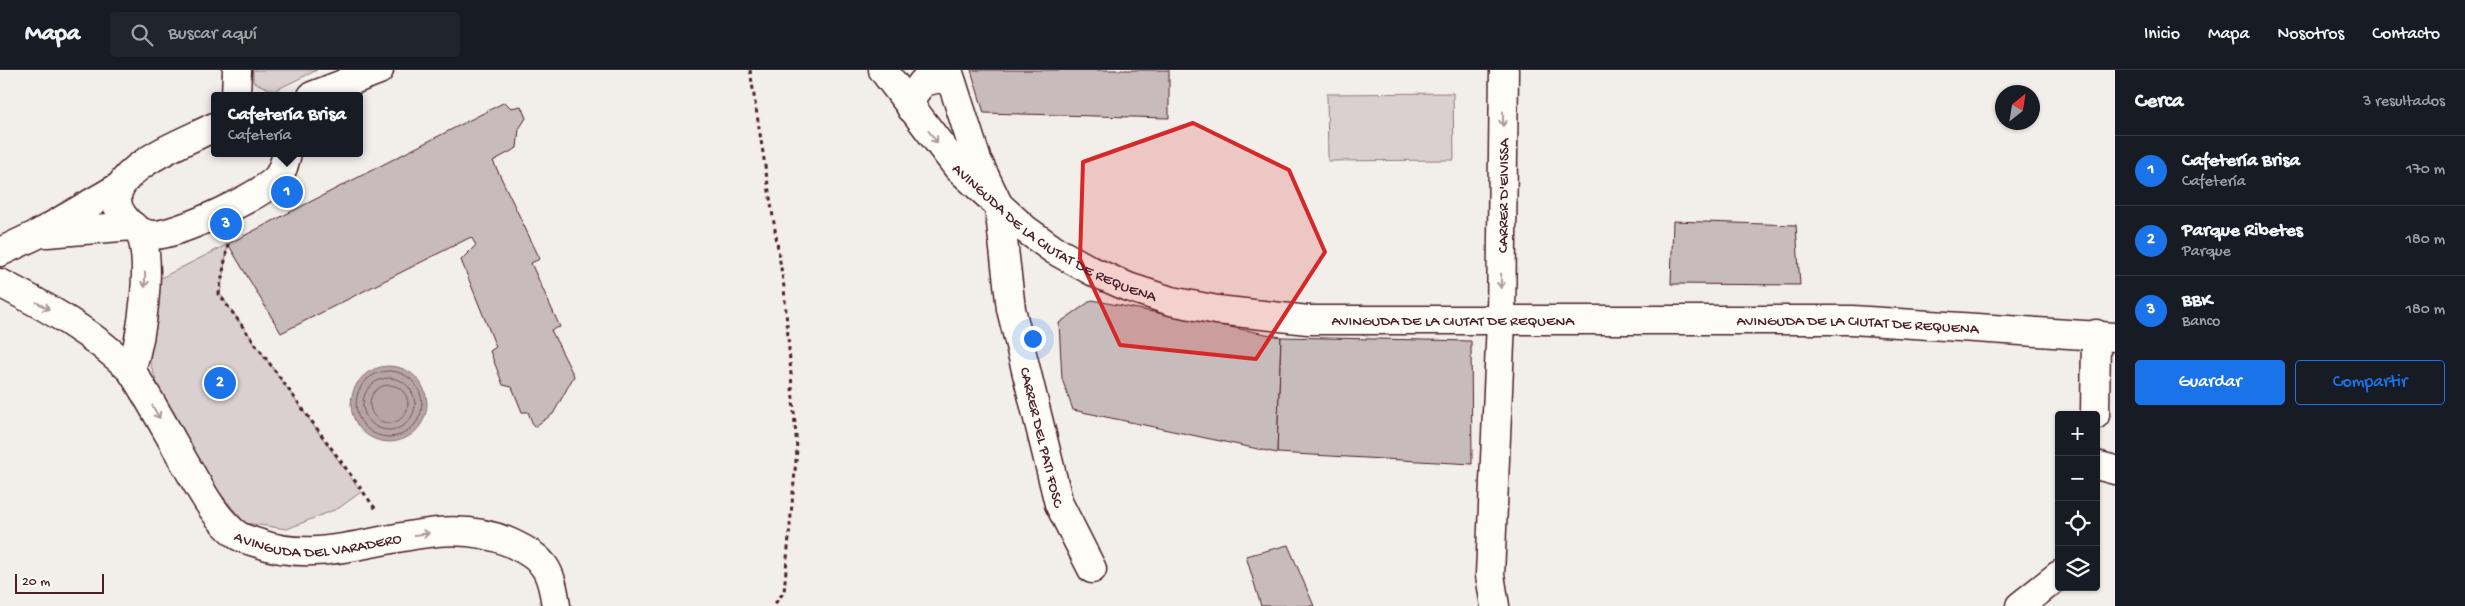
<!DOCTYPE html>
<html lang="es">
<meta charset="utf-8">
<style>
:root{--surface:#171b24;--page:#20242c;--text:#f1f3f6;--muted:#9ea1a6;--line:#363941;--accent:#1a73e8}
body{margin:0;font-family:"Gochi Hand",sans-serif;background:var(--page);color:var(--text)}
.controls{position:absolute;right:15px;bottom:15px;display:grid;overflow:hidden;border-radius:5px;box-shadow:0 1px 4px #0004}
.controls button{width:45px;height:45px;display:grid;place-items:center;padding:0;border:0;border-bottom:1px solid var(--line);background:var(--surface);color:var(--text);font:25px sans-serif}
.compass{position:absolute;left:1995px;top:15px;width:45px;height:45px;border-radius:50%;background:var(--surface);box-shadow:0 1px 4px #0004;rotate:30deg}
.scale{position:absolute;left:15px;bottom:12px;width:89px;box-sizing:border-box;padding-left:5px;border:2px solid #4a1f2b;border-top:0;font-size:14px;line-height:18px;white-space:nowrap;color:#4a1f2b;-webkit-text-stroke:4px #fdfcf7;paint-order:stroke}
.you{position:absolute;left:1032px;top:268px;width:18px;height:18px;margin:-12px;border:4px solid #fff;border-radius:50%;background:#1a73e8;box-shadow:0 0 0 8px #1a73e833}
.badge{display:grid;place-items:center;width:32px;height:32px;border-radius:50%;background:var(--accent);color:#fff;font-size:16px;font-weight:700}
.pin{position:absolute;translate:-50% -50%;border:2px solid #fff;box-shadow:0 1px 5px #0006}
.popup{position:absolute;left:211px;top:22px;width:152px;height:65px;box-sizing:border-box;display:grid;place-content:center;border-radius:5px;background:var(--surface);filter:drop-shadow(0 1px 4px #0005);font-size:16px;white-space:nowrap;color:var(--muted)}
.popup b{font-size:19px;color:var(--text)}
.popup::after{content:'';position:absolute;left:50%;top:100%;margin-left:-10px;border:10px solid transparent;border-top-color:var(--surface)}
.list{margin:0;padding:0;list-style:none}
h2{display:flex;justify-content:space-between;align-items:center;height:65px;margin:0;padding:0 20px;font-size:21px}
h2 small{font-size:16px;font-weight:400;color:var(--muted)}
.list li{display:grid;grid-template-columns:32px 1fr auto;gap:15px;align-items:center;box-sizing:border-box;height:70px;padding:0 20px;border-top:1px solid var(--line)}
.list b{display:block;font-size:19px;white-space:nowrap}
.list p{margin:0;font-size:16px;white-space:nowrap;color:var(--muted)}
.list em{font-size:16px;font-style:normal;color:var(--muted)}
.actions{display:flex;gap:10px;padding:15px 20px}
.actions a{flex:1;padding:11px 0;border:1px solid var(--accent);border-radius:5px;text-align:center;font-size:18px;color:var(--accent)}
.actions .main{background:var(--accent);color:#fff}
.icon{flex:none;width:28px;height:28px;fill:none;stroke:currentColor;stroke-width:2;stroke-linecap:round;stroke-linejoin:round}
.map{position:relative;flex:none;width:2115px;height:536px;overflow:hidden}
header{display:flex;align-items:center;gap:30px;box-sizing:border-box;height:70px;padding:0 25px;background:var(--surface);border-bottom:1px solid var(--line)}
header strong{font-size:24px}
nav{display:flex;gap:28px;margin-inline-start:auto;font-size:18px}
.search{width:350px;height:45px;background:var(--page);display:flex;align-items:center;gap:12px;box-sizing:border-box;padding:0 18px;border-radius:5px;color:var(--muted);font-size:19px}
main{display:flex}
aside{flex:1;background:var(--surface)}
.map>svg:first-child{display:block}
.green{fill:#d9d0cf;stroke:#92787d}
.water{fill:#b7a5a6;stroke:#8b6f75}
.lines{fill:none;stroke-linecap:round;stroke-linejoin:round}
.shore{stroke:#76555c;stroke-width:1}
.building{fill:#c8bbbb;stroke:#4a1f2b}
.minor-casing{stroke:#4a1f2b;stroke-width:31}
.major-casing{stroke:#4a1f2b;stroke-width:31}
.path{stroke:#4a1f2b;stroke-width:3;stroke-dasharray:4 4;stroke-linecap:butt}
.minor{stroke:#fdfcf7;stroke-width:28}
.major{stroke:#fdfcf7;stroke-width:28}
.oneway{stroke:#ac999b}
.marked{fill:#d62828;fill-opacity:0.2;stroke:#d62828;stroke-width:4;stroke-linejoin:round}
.labels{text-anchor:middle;stroke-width:4.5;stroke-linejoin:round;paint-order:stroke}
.street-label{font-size:15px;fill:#4a1f2b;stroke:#fdfcf7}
</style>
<header>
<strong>Mapa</strong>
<div class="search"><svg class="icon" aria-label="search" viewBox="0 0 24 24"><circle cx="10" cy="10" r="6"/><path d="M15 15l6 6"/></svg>Buscar aquí</div>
<nav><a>Inicio</a><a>Mapa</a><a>Nosotros</a><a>Contacto</a></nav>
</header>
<main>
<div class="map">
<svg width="2115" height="536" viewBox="0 0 2115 536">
<rect width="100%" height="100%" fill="#f2efeb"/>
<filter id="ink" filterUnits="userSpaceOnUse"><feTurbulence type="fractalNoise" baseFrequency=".02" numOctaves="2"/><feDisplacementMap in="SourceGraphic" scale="10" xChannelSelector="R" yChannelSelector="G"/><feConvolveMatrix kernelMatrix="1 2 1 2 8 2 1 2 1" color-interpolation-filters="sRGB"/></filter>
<g filter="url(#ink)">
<!-- green -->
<g class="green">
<path d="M253,0h64l-43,21 -21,-9z"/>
<path d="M1453,23l1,67 -126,1 -1,-67z"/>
<path d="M228,174l-8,50 141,198 -22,16 -52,21 -42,-6 -46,-55 -35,-65 -14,-40 3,-81z"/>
</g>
<!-- water -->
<circle class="water" cx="389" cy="334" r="38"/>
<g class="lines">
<!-- shore -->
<g class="shore">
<circle cx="389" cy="334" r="33"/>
<circle cx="389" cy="334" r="26"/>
<circle cx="389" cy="334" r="19"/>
</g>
</g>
<!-- building -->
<g class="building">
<path d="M971,0h198v48l-185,-5z"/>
<path d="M505,32l6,6 10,-2 5,12 -7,11 -2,19 -24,13 47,98 -9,4 29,64 -9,3 23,46 -21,38 -19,13 -6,-15h-6l-10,-25 -9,-2 -13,-34 6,-4 -35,-87 15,-15 -5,-8 -190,96 -53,-89z"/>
<path d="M1673,151l123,4 4,60 -129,-1z"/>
<path d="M1092,230l189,37 -4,116 -204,-43 -11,-31 -3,-56z"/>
<path d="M1281,267l190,4 1,123 -195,-11z"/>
<path d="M1288,475l26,61h-53l-15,-50z"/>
</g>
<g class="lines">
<defs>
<g id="minor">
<path id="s1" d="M883,0l75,98 67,61 29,21 38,21 36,16 43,14 46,9 91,10h544l263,17"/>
<path id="s2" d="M948,0l29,90 22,46 12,103 48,195 33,65"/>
<path d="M236,26l1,-26"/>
<path d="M911,38l2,-13 10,-13 17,-4 12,5"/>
<path id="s3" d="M0,213c47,24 93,50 131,87 20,31 37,63 55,95 15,25 28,52 51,70 6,4 15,6 21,8 83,31 169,-38 253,0 34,16 40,26 45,63"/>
<path d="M131,300c11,-33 22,-107 9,-138"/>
<path d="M2095,345l1,-81"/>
<path d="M2096,395l19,5"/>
<path id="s4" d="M1495,536l-5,-31 11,-254 3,-251"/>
<path d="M2020,536l39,-31"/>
</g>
<g id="major">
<path d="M312,26l67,-26"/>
<path d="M214,57c-26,14 -122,47 -91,89 7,10 19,19 31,19 23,0 109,-40 123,-57 6,-7 8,-17 10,-25"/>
<path d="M47,163l86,-7"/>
<path d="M0,182l38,-18 81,-47"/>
</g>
</defs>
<!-- minor casing -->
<use href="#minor" class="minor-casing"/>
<!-- major casing -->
<use href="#major" class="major-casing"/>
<!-- path -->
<g class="path">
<path d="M750,0l34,217 13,162 -13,143 -11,14"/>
<path d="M228,174l-9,50 158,217"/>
</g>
<!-- minor -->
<use href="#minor" class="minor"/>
<!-- major -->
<use href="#major" class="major"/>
</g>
<!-- one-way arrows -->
<defs><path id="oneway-shaft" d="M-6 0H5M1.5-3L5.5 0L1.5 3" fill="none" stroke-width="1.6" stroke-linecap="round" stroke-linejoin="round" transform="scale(1.25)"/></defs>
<g class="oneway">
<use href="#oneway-shaft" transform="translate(1503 49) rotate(91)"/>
<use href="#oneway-shaft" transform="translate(933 67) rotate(53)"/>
<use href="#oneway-shaft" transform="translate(145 210) rotate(90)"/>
<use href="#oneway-shaft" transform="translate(1501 211) rotate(91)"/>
<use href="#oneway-shaft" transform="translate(43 236) rotate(30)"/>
<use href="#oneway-shaft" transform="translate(156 342) rotate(60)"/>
<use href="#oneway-shaft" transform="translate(422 464) rotate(-7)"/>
</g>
</g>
<!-- marked area -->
<path class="marked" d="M1193,53l96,47 36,82 -69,107 -136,-14 -40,-86 3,-97z"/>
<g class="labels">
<!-- street labels -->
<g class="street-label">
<text dy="5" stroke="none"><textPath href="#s4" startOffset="411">CARRER D'EIVISSA</textPath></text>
<text dy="5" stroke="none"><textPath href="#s1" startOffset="241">AVINGUDA DE LA CIUTAT DE REQUENA</textPath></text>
<text dy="5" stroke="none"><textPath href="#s1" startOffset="661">AVINGUDA DE LA CIUTAT DE REQUENA</textPath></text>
<text dy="5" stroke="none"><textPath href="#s1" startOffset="1066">AVINGUDA DE LA CIUTAT DE REQUENA</textPath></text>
<text dy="5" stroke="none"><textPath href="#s2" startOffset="381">CARRER DEL PATI FOSC</textPath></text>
<text dy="5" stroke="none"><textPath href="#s3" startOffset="438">AVINGUDA DEL VARADERO</textPath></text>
</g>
</g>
</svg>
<div class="controls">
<button>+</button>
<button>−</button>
<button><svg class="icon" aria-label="locate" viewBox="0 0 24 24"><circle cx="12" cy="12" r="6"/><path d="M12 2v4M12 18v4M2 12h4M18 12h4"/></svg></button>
<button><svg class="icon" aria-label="layers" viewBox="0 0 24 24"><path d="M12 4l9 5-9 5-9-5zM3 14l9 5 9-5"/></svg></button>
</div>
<svg class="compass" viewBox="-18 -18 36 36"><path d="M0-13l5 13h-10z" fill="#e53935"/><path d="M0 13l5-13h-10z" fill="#9ea1a6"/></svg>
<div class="scale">20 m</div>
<div class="you"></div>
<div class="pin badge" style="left:287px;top:122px">1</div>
<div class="popup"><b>Cafetería Brisa</b>Cafetería</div>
<div class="pin badge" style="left:220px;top:313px">2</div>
<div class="pin badge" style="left:226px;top:154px">3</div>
</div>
<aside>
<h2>Cerca<small>3 resultados</small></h2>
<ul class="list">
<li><span class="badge">1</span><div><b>Cafetería Brisa</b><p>Cafetería</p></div><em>170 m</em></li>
<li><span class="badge">2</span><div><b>Parque Ribetes</b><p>Parque</p></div><em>180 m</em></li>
<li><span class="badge">3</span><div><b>BBK</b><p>Banco</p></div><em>180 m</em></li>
</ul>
<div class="actions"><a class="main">Guardar</a><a>Compartir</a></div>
</aside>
</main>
